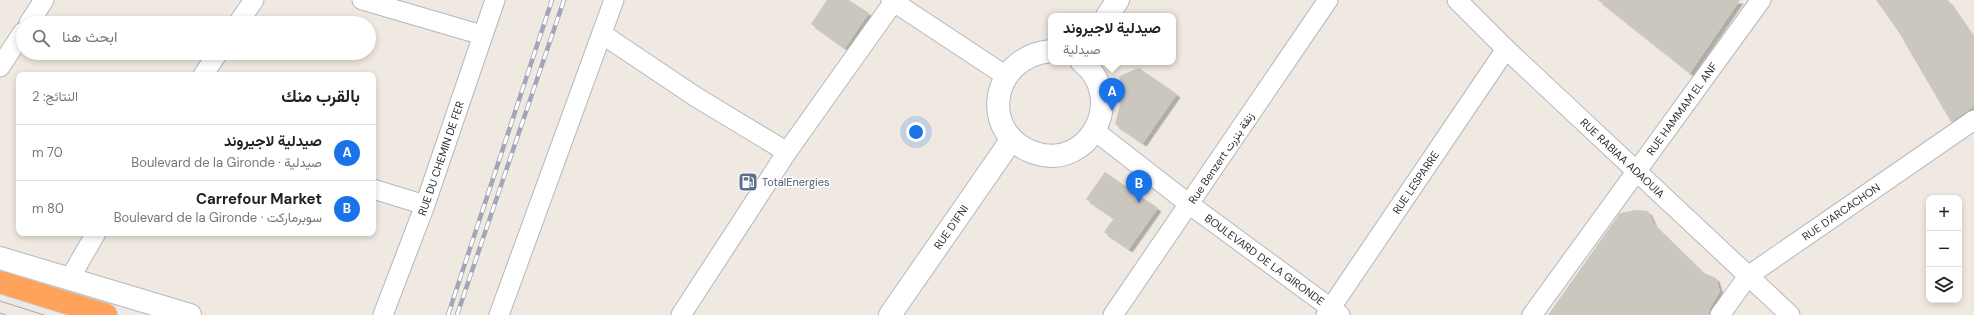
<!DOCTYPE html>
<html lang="ar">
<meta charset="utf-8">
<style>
:root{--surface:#fff;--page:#f6f6f6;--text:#222;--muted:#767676;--line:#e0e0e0;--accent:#1a73e8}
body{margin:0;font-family:"DM Sans",Vazirmatn,sans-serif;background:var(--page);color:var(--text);direction:rtl}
.controls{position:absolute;right:12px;bottom:12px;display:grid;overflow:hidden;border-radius:8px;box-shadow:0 2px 6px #0003}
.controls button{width:36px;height:36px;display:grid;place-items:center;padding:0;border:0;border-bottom:1px solid var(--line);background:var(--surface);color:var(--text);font:20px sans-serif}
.you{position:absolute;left:916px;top:132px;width:14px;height:14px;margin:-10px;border:3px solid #fff;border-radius:50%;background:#1a73e8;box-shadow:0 0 0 6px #1a73e833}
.badge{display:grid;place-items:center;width:26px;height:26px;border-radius:50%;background:var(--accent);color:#fff;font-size:13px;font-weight:700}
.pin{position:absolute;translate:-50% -33px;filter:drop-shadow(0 1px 2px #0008)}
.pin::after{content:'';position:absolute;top:21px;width:14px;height:12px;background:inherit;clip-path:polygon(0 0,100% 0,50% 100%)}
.popup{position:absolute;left:1048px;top:13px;width:128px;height:52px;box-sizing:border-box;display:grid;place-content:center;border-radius:8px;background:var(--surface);filter:drop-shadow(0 1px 3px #0005);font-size:13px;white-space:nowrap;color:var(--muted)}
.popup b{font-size:15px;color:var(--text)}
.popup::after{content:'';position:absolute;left:50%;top:100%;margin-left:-8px;border:8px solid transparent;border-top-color:var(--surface)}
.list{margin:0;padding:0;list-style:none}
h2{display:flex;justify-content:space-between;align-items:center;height:52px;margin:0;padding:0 16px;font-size:17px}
h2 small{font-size:13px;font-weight:400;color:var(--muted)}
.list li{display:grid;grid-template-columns:26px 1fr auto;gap:12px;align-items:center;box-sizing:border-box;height:56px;padding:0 16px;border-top:1px solid var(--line)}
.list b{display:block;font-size:15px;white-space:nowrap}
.list p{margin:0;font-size:13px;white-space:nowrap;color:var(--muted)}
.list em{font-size:13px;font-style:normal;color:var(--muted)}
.icon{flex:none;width:22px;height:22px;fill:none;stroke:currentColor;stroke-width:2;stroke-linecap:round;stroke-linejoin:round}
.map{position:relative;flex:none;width:1974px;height:315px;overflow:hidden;direction:ltr}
.search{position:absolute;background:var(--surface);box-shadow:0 2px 6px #0003;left:16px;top:16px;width:360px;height:44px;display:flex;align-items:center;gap:10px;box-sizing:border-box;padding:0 14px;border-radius:22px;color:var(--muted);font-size:15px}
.panel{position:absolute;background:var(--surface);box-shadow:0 2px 6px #0003;left:16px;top:72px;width:360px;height:164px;border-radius:8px;direction:rtl}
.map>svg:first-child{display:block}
.building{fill:#cbc7bf;filter:url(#shadow)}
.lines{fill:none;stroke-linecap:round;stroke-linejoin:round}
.street-casing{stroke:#b4b7c1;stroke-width:21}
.secondary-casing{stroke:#b4b7c1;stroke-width:24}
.highway-casing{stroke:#c9c9c9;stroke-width:24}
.street{stroke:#fff;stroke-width:19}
.secondary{stroke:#fff;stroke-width:22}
.highway{stroke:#ffa35c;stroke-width:22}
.tram{stroke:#a3a6b8;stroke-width:1}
.rail-casing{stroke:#a3a6b8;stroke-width:4.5}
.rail{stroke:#fff;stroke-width:3;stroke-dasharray:9;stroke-linecap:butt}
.labels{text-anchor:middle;stroke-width:3;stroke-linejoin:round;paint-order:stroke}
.street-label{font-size:11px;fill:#2e2e2e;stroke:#fff}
.service-label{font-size:11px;fill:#4e5e75;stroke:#fff;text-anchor:start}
</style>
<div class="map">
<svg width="1974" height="315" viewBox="0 0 1974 315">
<defs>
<filter id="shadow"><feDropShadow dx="3.5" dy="3.5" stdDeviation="0" flood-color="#0004"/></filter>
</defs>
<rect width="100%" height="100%" fill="#efe9e1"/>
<!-- building -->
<g class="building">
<path d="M827,0h22l20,13 -24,35 -34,-24z"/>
<path d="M1598,0h142l-50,73z"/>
<path d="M1876,0h72l26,38v68l-23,16 -53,-91z"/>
<path d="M1139,68l38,26 -34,49 -28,-19 6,-23 1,-12 -3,-13z"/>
<path d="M1105,172l53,36 -29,41 -25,-17 10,-14 -28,-19z"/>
<path d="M1636,210l12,1 6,13 50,49 12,5 4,13 -10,17 -2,7h-160l72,-102z"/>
</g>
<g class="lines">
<defs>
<g id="street">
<path d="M362,0l120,35"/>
<path d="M891,0l115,76"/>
<path id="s1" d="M1457,0l49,49 284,266"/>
<path d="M29,23l15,-23"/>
<path d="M238,23l16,-23"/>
<path d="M602,34l94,63 91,55"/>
<path d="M0,67l23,-35"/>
<path d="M203,75l15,-22"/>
<path id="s2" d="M1095,131l94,73 151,111"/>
<path d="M373,189l52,16"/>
<path d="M70,278l26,-45"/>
<path id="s3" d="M383,315l42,-110 70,-205"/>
<path d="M499,315l115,-315"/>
<path d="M681,315l106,-163 108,-152"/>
<path d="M1113,315l215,-315"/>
<path id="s4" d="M1326,315l180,-266"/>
<path id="s5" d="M1532,315l229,-315"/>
<path id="s6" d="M1720,315l28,-39 226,-156"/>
</g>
<g id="secondary">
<path d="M1107,16l11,-16"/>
<path d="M1051,51c-62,6 -72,84 -16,102 54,18 92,-55 47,-91"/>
<path d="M0,258l190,57"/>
<path id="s7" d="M890,315l122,-176"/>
</g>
<path id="highway" d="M0,282l106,33"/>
</defs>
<!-- street casing -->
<use href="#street" class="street-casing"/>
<!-- secondary casing -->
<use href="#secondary" class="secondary-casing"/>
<!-- highway casing -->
<use href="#highway" class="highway-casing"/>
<!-- street -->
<use href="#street" class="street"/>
<!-- secondary -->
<use href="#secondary" class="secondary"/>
<!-- highway -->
<use href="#highway" class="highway"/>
<!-- tram -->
<g class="tram">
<path d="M0,301l44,14"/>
<path d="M0,313l6,2"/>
</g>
<defs>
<g id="rail">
<path d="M448,315l104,-315"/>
<path d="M457,315l107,-315"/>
</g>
</defs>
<!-- rail casing -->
<use href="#rail" class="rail-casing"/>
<!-- rail -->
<use href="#rail" class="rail"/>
</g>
<!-- icons -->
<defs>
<symbol id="fuel-square" viewBox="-11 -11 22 22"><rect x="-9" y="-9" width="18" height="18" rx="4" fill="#5c6f8a" stroke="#fff"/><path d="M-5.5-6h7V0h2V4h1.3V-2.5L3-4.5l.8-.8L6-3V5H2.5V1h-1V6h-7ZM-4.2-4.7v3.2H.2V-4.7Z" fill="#fff"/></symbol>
</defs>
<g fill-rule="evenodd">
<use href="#fuel-square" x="737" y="171" width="22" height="22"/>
</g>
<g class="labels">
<!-- street labels -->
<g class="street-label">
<text dy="4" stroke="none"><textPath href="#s5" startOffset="255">RUE HAMMAM EL ANF</textPath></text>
<text dy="4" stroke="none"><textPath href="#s3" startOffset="167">RUE DU CHEMIN DE FER</textPath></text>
<text transform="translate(1221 158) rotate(-56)" y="4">Rue Benzert زنقة بنزرت</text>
<text dy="4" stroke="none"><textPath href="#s1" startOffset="229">RUE RABIAA ADAOUIA</textPath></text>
<text dy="4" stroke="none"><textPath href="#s4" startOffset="160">RUE LESPARRE</textPath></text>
<text dy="4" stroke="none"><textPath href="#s6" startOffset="161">RUE D'ARCACHON</textPath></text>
<text dy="4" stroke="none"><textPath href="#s7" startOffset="107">RUE D'IFNI</textPath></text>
<text dy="4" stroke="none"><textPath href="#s2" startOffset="213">BOULEVARD DE LA GIRONDE</textPath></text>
</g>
<!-- service labels -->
<g class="service-label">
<text x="762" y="186">TotalEnergies</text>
</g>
</g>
</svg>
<div class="controls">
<button>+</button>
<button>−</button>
<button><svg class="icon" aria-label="layers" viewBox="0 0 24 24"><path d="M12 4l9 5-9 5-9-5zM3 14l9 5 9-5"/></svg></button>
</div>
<div class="you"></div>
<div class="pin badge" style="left:1112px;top:111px">A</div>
<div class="popup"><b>صيدلية لاجيروند</b>صيدلية</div>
<div class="pin badge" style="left:1139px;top:203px">B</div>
<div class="search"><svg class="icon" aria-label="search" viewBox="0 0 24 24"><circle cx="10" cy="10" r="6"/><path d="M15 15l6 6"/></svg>ابحث هنا</div>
<section class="panel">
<h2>بالقرب منك<small>النتائج: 2</small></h2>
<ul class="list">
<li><span class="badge">A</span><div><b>صيدلية لاجيروند</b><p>صيدلية · Boulevard de la Gironde</p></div><em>70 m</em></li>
<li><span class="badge">B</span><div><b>Carrefour Market</b><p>سوبرماركت · Boulevard de la Gironde</p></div><em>80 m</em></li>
</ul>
</section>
</div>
